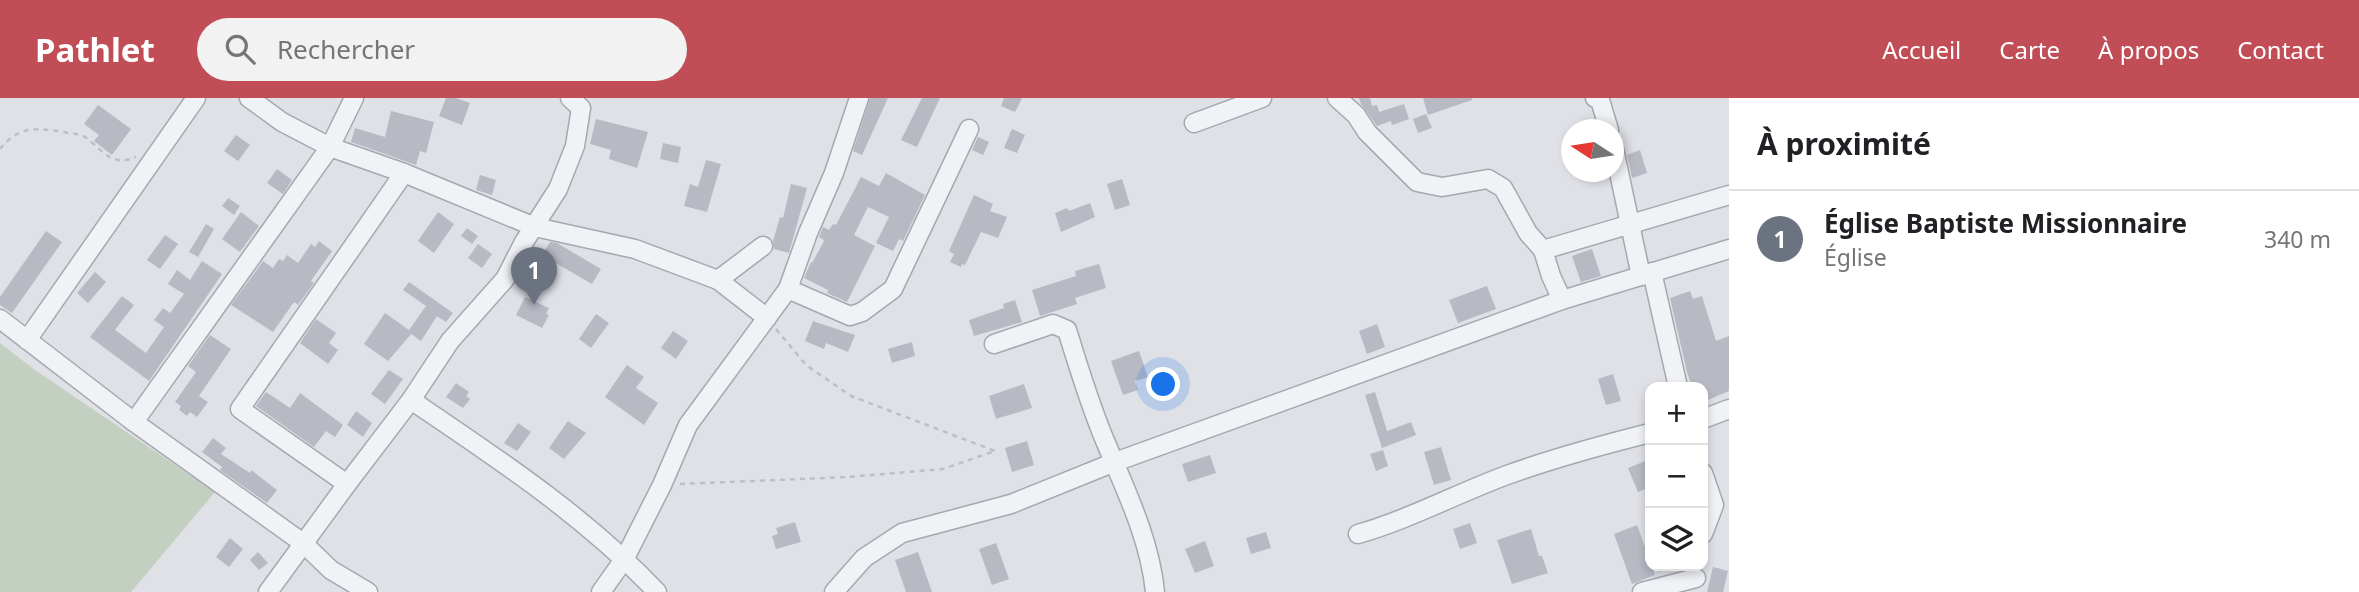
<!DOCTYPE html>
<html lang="fr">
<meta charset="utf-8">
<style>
:root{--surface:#fff;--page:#f2f2f2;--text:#202124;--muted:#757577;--line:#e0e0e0;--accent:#c14e57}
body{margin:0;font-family:"Noto Sans",sans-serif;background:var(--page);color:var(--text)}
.controls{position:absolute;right:21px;bottom:21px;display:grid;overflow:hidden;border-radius:14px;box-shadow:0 4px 10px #0003}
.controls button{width:63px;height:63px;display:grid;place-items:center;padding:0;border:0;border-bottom:2px solid var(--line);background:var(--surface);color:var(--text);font:35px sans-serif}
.compass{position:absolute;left:1561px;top:21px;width:63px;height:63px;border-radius:50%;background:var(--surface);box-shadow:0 4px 10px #0003;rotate:282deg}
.you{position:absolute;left:1164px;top:287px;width:24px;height:24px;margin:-18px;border:5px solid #fff;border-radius:50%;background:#1a73e8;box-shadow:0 0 0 10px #1a73e833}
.badge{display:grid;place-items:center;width:46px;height:46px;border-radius:50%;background:var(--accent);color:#fff;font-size:23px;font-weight:700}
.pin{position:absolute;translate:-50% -58px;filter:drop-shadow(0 2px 4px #0008)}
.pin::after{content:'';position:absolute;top:37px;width:24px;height:21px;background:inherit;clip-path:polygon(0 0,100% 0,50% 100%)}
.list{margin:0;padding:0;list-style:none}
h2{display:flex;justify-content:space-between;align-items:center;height:91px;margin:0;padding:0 28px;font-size:30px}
h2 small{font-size:23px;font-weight:400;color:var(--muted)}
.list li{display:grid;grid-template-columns:46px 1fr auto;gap:21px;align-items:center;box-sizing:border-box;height:98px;padding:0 28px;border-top:2px solid var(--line)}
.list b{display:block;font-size:26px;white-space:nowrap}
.list p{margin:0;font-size:23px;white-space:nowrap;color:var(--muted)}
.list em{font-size:23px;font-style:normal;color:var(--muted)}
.icon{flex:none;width:38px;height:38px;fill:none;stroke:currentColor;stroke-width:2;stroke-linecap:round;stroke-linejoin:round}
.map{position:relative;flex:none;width:1729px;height:494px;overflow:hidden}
header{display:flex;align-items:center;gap:42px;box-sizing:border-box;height:98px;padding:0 35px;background:var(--accent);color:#fff}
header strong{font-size:33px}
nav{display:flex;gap:38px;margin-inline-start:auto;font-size:24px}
.search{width:490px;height:63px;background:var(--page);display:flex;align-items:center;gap:18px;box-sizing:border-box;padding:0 24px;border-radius:38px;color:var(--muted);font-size:26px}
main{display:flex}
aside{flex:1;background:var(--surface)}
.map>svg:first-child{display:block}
.green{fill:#c3d0c1}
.building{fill:#b7bac3}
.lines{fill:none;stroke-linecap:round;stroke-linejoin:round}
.minor-casing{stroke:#a5a8b0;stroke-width:21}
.path{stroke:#bdbfc6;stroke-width:2.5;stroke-dasharray:5 5;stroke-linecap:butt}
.minor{stroke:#f1f2f6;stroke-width:18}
</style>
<header>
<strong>Pathlet</strong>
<div class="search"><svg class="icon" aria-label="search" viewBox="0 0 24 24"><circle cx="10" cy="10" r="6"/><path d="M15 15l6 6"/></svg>Rechercher</div>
<nav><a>Accueil</a><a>Carte</a><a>À propos</a><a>Contact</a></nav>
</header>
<main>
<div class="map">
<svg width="1729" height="494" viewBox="0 0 1729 494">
<rect width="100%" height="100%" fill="#dfe1e7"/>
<!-- green -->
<path class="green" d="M0,245l35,27 180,122 -84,100h-131z"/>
<!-- building -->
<g class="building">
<path d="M446,0h10l14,5 -8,22 -23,-9z"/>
<path d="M870,0h18l-26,57 -9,-4z"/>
<path d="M922,0h18l-23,49 -16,-7z"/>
<path d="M1004,0h18l-7,14 -14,-6z"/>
<path d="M1359,0h11l2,8 5,-1 2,7 25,-8 5,15 -17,6 -1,-4 -14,5 -16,-22z"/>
<path d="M1423,0h49v2l-44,15z"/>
<path d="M98,7l33,24 -19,26 -18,-14 5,-6 -15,-11z"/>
<path d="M391,13l43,11 -8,31 -6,-2 -4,14 -65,-23 4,-14 30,9z"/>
<path d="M1426,16l6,14 -14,5 -5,-14z"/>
<path d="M596,21l52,13 -11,36 -28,-9 2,-9 -21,-6z"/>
<path d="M1012,31l13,6 -8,18 -13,-5z"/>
<path d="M236,37l14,10 -12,16 -14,-10z"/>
<path d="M978,39l11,5 -6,13 -11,-5z"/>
<path d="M663,45l18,4 -3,16 -18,-4z"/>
<path d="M1640,52l7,23 -15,5 -5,-23z"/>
<path d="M706,62l15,4 -14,48 -23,-6 6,-22 8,3z"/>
<path d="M277,71l15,11 -9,14 -16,-11z"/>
<path d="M886,75l39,22 -22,46 -4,-2 -6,12 -17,-8 13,-26 -21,-10 -14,28 21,11 -28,56 -20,-9 1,-3 -24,-12 7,-16 1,1 11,-20 1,-3 -5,-3 4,-10 6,3 4,-6 3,1 25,-48 18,9z"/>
<path d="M480,77l16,5 -4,15 -16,-5z"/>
<path d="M1122,81l8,26 -15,5 -8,-26z"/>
<path d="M791,86l16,4 -18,65 -15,-4 -1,-8 7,-24 3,1z"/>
<path d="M974,97l19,9 -3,7 17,6 -9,21 -17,-6 -16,33 -3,-1 -1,3 -11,-5 4,-8 -5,-3z"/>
<path d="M228,100l12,8 -6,9 -12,-9z"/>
<path d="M1090,105l5,14 -34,15 -6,-19 12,-5 2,3z"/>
<path d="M241,114l18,14 -19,26 -18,-13z"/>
<path d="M438,114l16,12 -20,29 -16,-12z"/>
<path d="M206,126l8,5 -16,28 -9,-5z"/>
<path d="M467,130l11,8 -6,8 -11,-8z"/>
<path d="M46,133l16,11 -50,71 -12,-8v-8z"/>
<path d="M165,137l13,9 -18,25 -13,-9z"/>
<path d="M319,143l13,10 -21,30 3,2 -16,22 -4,-3 -21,30 -42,-27 32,-44 10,7 6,-9 4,2 4,-6 11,8 13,-19 4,3z"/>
<path d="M550,144l7,1 44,26 -9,15 -50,-29z"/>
<path d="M478,146l14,10 -10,14 -14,-10z"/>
<path d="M1592,151l9,27 -20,6 -9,-26z"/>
<path d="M202,163l20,13 -73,107 -59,-44 32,-41 12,9 -19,25 31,23 18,-26 -10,-7 9,-12 7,5 14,-19 -16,-10 9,-14 13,10z"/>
<path d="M1099,166l7,24 -31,10 2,6 -37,12 -8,-26 44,-14 -1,-5z"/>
<path d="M95,174l11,10 -18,21 -11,-10z"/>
<path d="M409,184l44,31 -7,9 -9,-6 -16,25 -10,-7 -23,27 -24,-17 21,-31 24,17 17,-24 -23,-16z"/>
<path d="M1487,188l9,23 -38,14 -9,-23z"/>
<path d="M1690,193l3,8 9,-3 14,45 13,-5v55l-26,11v-15h-11l-5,-15 -17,-74z"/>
<path d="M525,199l24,11 -3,6 3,1 -7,13 -26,-13z"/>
<path d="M1015,202l7,22 -48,14 -5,-16 35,-12 -1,-4z"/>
<path d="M596,216l13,9 -18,25 -12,-9z"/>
<path d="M316,221l20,14 -7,10 9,7 -10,14 -28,-21z"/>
<path d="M813,223l42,14 -7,17 -22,-9 -2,6 -19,-8z"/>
<path d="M1377,226l8,23 -18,7 -8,-23z"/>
<path d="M673,233l15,10 -12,18 -15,-11z"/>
<path d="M210,237l21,14 -32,47 9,6 -11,15 -7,-5 -3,4 -8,-6 2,-4 -6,-4 21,-30 -8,-6z"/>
<path d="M912,244l3,14 -23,7 -4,-14z"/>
<path d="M1139,253l9,26 -13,4 3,9 -15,5 -12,-34z"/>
<path d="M627,267l17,12 -8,11 22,15 -14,22 -39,-28z"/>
<path d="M389,272l14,9 -18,25 -14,-10z"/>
<path d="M1613,276l8,27 -15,4 -8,-26z"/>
<path d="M456,285l13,9 -3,4 4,3 -7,9 -17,-11z"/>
<path d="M1024,286l8,24 -36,11 -7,-23z"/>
<path d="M266,294l24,16 10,-15 43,32 -8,12 -9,-6 -12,16 -58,-41z"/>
<path d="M1375,294l12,39 24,-9 5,13 -34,13 -17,-53z"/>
<path d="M356,313l16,12 -9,14 -16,-12z"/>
<path d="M568,323l18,12 -22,26 -15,-11z"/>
<path d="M518,325l13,9 -14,19 -13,-8z"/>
<path d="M213,340l13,10 -5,6 29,19 1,-3 26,20 -10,13 -47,-33 2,-3 -20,-15z"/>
<path d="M1027,343l7,24 -22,7 -7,-24z"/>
<path d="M1441,349l10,33 -17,5 -10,-33z"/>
<path d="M1383,352l5,16 -12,5 -6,-17z"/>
<path d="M1210,357l6,18 -28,9 -6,-18z"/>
<path d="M1650,361v28l-12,5 -10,-24z"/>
<path d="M795,424l6,20 -25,7 -4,-13 6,-2 -2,-6z"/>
<path d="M1470,425l7,20 -17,6 -7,-20z"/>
<path d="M1637,427l18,50 -23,9 -18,-50z"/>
<path d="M1531,431l8,27h3l6,17 -36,11 -15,-44z"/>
<path d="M1266,434l5,16 -20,6 -5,-16z"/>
<path d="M230,440l13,11 -14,18 -13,-10z"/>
<path d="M1205,443l9,25 -19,7 -10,-24z"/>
<path d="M996,445l13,36 -17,6 -13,-36z"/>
<path d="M258,454l10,11 -9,7 -9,-10z"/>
<path d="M918,454l14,40h-26l-11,-32z"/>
<path d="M1713,469l15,4 -5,21h-16z"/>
</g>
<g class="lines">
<defs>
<g id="minor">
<path d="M249,0l33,24 48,25 74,26 131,54 100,22 83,31 49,38"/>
<path d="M1337,0l19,17 11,17 50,50 25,5 46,-8 15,9 25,45 15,17 8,26 11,24"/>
<path d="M1595,0l5,2 9,30"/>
<path d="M1194,25l68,-25"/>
<path d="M1614,51l27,127"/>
<path d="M1543,152l186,-55"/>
<path d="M1652,174l26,115"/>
<path d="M718,182l45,-34"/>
<path d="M788,191l62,27 12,-4 31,-23 76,-160"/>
<path d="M0,221l134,103 169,121 28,27 37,22"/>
<path d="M27,242l169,-242"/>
<path d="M994,246l59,-20 14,6c12,38 23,76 39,113 20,48 44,97 49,149"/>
<path d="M411,302c87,59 174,116 246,192"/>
<path d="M1703,321l26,-10"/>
<path d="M134,324l196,-275 24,-49"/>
<path d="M1703,375l11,32 -11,29"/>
<path d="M347,386l-107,-75 164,-236"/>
<path d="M1358,436c52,-15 98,-40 149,-59 47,-17 95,-30 143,-42"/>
<path d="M268,494l79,-108 64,-84 39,-59 55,-62 19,-37 34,-53 17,-43 6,-38 -11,-10"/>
<path d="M601,494l24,-34 37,-73 26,-60 100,-136 20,-56 26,-60 25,-75"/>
<path d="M834,494l30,-34 38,-25 109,-29 104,-42 447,-162 167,-51"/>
<path d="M1642,494l54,-14"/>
</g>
</defs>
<!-- minor casing -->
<use href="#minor" class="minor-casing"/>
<!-- path -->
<g class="path">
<path d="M0,51c19,-24 37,-21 64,-17 7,2 15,1 21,5 17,12 26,31 51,20"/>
<path d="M776,231l30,36 45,31 144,55"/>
<path d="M680,386l168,-7 95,-8 52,-18"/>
</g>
<!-- minor -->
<use href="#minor" class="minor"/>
</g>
</svg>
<div class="controls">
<button>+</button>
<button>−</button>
<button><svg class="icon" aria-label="layers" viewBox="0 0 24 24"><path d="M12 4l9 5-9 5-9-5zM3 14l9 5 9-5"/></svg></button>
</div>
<svg class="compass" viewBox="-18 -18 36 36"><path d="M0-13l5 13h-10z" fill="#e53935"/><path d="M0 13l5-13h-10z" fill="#757577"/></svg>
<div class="you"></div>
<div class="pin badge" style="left:534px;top:207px;background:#6b7280">1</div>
</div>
<aside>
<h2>À proximité<small></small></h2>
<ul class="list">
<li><span class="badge" style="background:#6b7280">1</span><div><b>Église Baptiste Missionnaire</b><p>Église</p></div><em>340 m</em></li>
</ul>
</aside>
</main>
